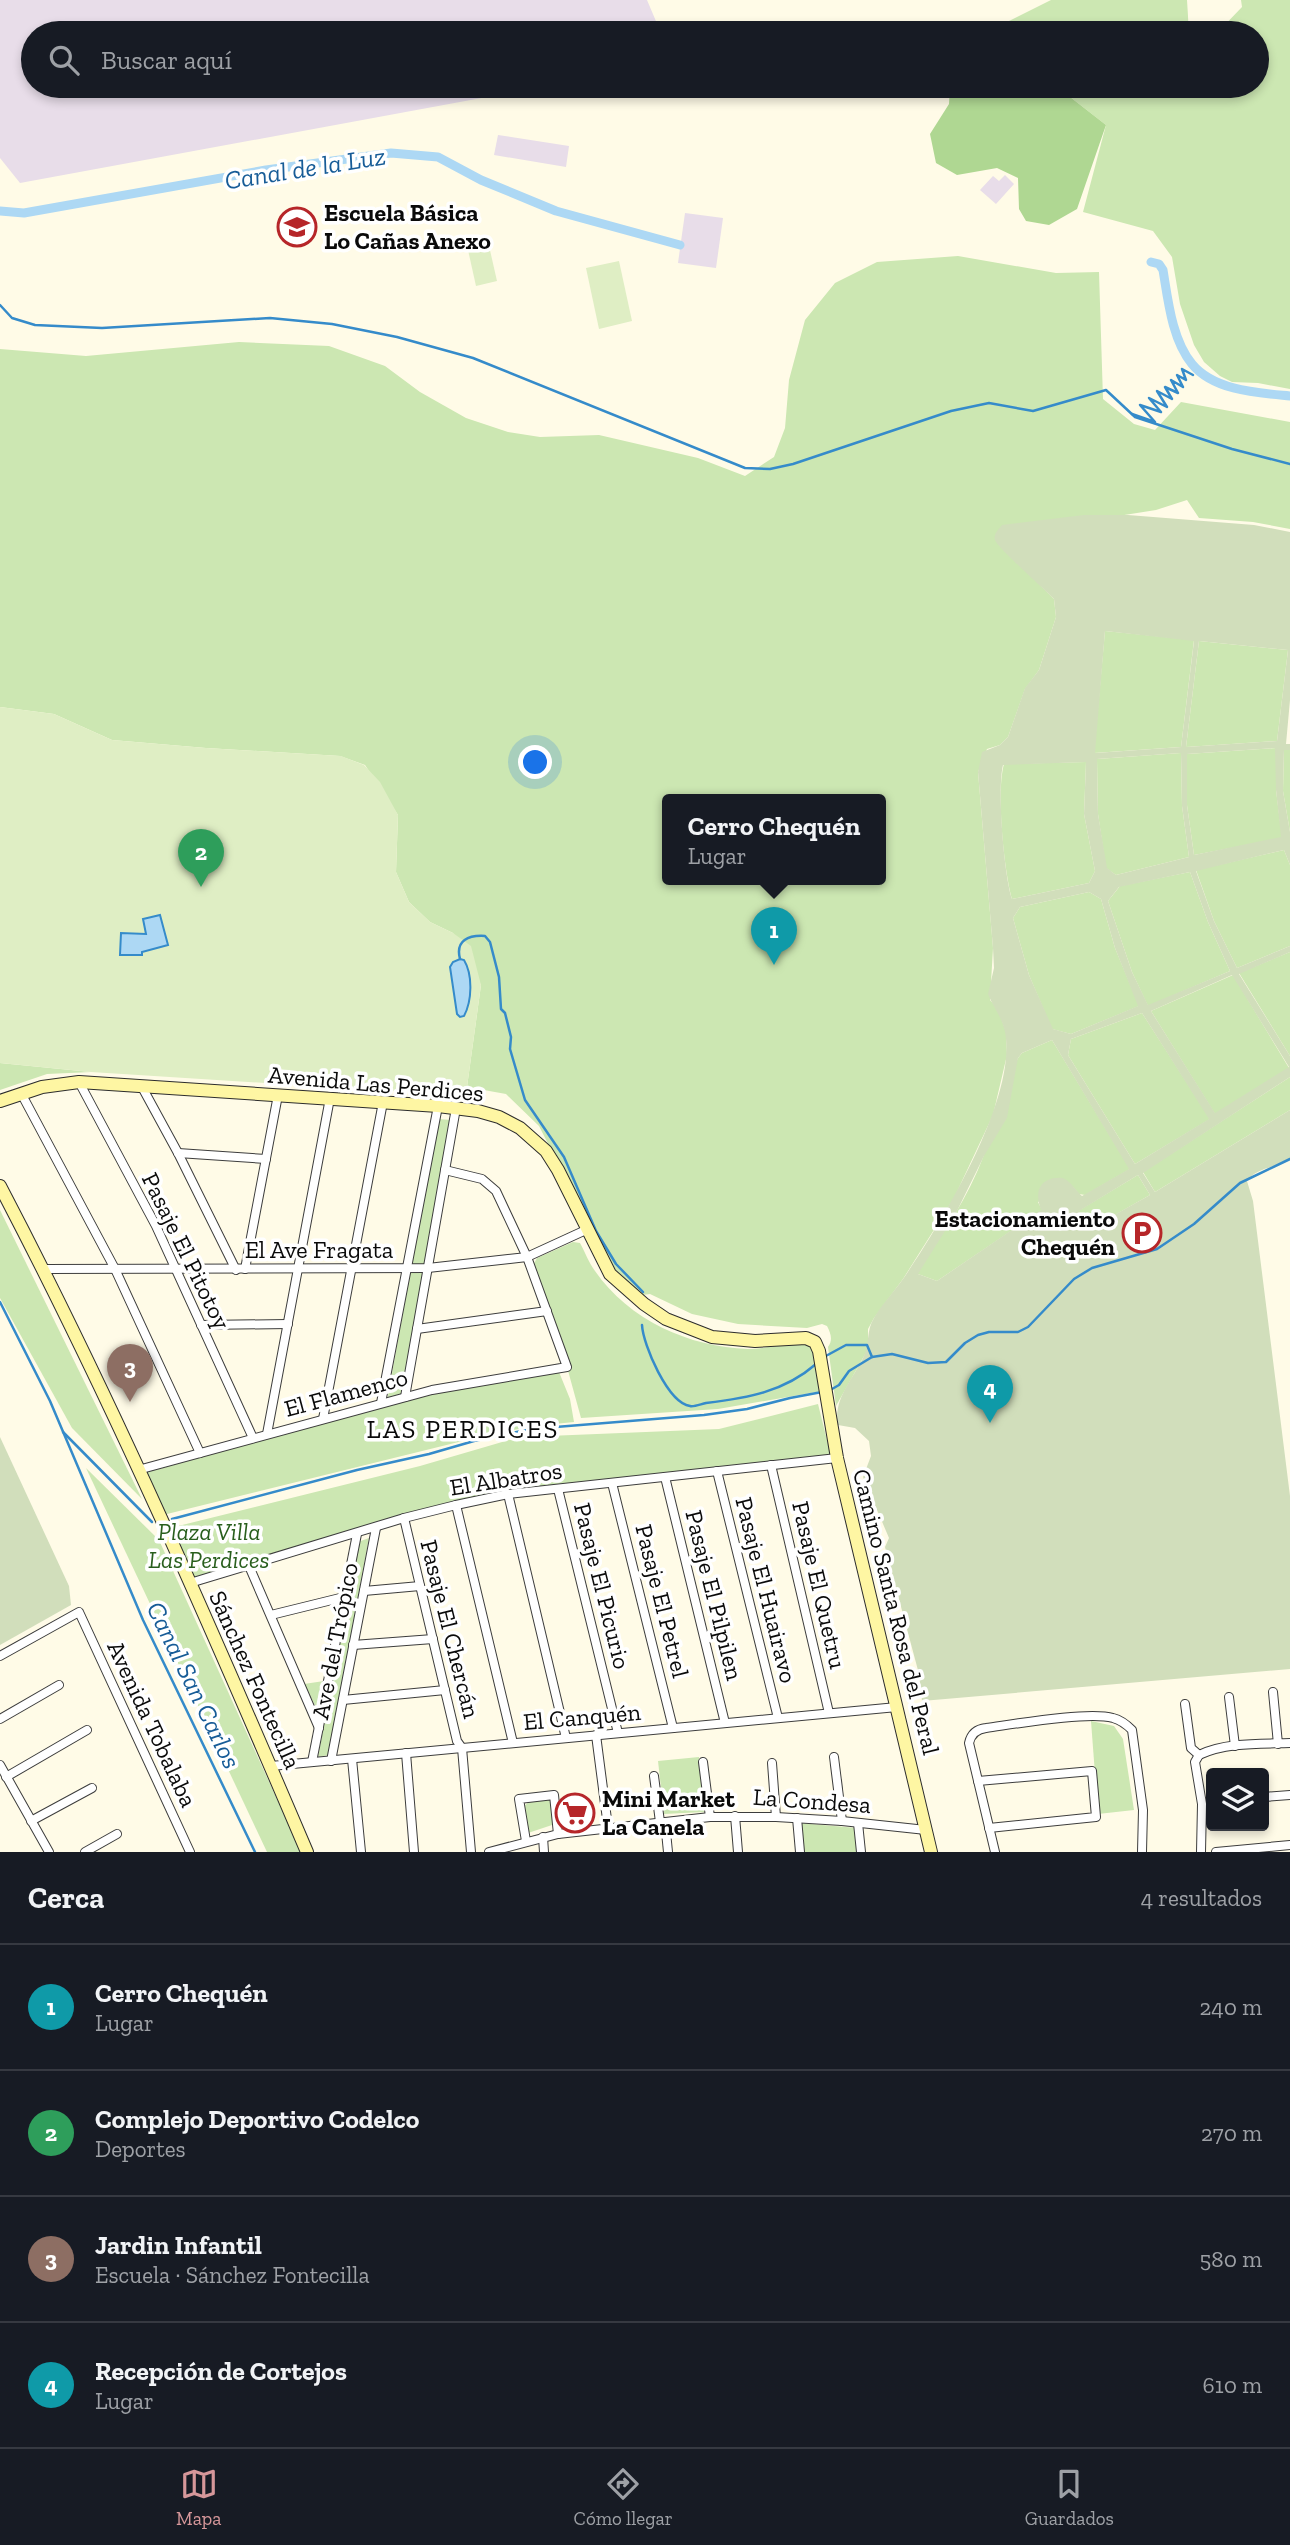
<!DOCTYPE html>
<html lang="es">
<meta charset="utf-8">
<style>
:root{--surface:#171b24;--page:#20242c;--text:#f1f3f6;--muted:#9ea1a6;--line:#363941;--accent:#d6979a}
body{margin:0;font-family:"Zilla Slab",serif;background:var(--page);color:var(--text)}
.controls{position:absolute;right:21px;bottom:21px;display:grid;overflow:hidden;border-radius:7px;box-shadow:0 4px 10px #0003}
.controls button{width:63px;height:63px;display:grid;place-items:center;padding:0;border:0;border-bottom:2px solid var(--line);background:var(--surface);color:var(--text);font:35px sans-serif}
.you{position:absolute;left:536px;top:763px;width:24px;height:24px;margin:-18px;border:5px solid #fff;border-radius:50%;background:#1a73e8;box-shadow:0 0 0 10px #1a73e833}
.badge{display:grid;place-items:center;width:46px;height:46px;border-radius:50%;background:var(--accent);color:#fff;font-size:23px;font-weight:700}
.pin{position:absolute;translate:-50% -58px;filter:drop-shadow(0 2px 4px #0008)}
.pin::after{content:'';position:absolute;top:37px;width:24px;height:21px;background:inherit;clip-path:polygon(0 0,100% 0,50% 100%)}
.popup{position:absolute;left:662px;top:794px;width:224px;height:91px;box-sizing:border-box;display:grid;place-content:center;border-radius:7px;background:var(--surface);filter:drop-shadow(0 2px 5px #0005);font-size:23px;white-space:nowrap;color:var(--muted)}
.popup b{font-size:26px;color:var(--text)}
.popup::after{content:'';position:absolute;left:50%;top:100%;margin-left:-14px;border:14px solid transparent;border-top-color:var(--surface)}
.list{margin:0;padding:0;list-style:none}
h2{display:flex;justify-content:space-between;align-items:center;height:91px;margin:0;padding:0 28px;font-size:30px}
h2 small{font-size:23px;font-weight:400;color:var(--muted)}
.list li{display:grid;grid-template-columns:46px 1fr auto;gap:21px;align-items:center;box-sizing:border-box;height:126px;padding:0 28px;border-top:2px solid var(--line)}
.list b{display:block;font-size:26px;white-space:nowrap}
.list p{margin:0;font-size:23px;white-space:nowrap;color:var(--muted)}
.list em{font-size:23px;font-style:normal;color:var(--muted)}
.icon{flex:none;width:38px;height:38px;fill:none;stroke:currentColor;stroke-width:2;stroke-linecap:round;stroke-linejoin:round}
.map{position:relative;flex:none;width:1290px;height:1852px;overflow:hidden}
.search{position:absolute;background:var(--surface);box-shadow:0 4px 10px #0003;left:21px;right:21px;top:21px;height:77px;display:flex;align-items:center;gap:18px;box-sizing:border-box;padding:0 24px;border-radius:38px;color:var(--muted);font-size:26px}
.sheet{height:595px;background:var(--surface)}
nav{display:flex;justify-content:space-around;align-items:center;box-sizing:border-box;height:98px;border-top:2px solid var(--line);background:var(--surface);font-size:19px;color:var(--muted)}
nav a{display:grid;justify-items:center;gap:4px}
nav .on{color:var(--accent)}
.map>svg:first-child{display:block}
.industrial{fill:#e8dde9}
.green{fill:#cce7b2;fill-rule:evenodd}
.forest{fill:#afd792}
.cemetery{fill:#d1debb;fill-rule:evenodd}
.pitch{fill:#dfeec4}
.water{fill:#add8f4;stroke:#358bca;stroke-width:2}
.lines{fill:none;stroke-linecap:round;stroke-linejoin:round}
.stream{stroke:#358bca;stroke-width:2.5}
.canal{stroke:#add8f4;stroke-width:9}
.street-casing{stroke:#3d3d3d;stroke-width:10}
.secondary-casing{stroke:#2c2c2c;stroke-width:14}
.street{stroke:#fff;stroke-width:8}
.secondary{stroke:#fef6a3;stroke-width:12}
.labels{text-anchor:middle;stroke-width:7;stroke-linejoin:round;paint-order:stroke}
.poi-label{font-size:24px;font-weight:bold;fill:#0a0a0a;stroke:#fff;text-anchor:start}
.street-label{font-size:24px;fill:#0a0a0a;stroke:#fff}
.park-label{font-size:24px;font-style:italic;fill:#295f1d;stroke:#fff}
.water-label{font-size:26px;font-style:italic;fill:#175c97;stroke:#fff}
.neighbourhood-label{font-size:26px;letter-spacing:2px;fill:#0a0a0a;stroke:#fff}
</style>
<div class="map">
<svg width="1290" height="1852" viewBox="0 0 1290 1852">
<rect width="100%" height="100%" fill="#fffbe7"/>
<!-- industrial -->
<g class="industrial">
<path d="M0,0h647l14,33h-628v53h514l-527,97 -20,-25z"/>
<path d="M498,135l71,11 -3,21 -72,-12z"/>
<path d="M1005,175l9,9 -18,20 -16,-14 13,-14 6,5z"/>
<path d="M685,213l38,5 -7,50 -38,-5z"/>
</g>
<!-- green -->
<g class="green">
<path d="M1051,0h136l2,33 -202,-1z"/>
<path d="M1241,0h49v389l-32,-6 -26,-1 -12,-6 -16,-14 -10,-17 -14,-41 -8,-47 -19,-26 -70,-19 23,-87 -50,-39h201v-53h-40l25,-26z"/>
<path d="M958,256l98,17 43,-1 4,127 31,25 21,6 26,-28 109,20v107l-37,-7 -54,-4 -12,-18 -31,10 -57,9 -77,48 32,32 2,18 -17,53 -14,19 -17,48 -8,8 -13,4 -9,23 15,176 -3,52 8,9 8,23 1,23 -14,60 -39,83 -51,81 -29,39 -6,11v20l-32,57 -8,-59c5,-7 3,-13 -1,-21l-5,-2 -15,4 -69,-4 -46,-10 -42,-20 -15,2 -23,-27 -73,-143 -33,-32 -39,-7 14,-102 -28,-52 -23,-11 -21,-20 -13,-30 2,-57 -33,-50 -25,-9 -134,-8 -94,-8 -58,-26 -54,-7v-358l86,7 153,-14 90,4 56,20 35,26 46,26 42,14 32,5 59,-2 99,23 47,18 29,-19 11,-29 4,-48 16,-60 30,-37 42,-21zM667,799h214v80h-214z"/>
<path d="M1105,631l89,9 -13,107 -87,6z"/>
<path d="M1199,641l89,9 -11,91 -91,6z"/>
<path d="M1276,748v42l6,48 -88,17 -7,-50v-51z"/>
<path d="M1284,750h6v82l-7,-41z"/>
<path d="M1181,753l1,53 7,51 -73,18 -10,-7 -8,-54 -1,-55z"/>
<path d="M1086,762l-2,52 11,57 -6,12 -77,16c-8,-29 -16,-107 -8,-135z"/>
<path d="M1284,850l6,15v81l-53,22 -23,-47 -18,-51z"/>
<path d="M1190,872l18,50 22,49 -82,35 -16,-34 -24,-71 12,-15z"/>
<path d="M1089,892l12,7 14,49 24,58 -68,28 -19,-5 -23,-54 -16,-57 7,-11z"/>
<path d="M1290,952v104l-51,-83z"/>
<path d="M1233,975l56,93 -74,46 -64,-103z"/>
<path d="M1142,1013l68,106 -75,45 -67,-109 3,-16z"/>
<path d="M1052,1040l78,129 -45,26 -6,-1 -7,-8 -34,16 4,8 -105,71 -19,-7 -1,-2c25,-37 51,-74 67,-117 12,-32 20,-66 34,-97l4,-5z"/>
<path d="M0,1063l91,9 -44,2 -47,16z"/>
<path d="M1290,1077v33l-135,82 -12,-20z"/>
<path d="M438,1119l14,1 -49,276 -16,5z"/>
<path d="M1138,1175l12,20 -60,34 -12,-18z"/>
<path d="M0,1210l142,289 -70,-71 -72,-130z"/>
<path d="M573,1242l7,1c5,9 9,20 15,28 34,49 94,76 153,78 21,0 43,-9 64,-4l10,46 -104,18 -137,9 -14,-51 -35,-100 5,-9z"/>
<path d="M559,1372l11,27 4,23 -39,4 -44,8 -324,80h-4l-19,-41 254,-70 50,-12z"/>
<path d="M818,1404l13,52 -310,33 -53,9 -276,82 -22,-52 250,-62 89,-26 39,-4 171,-7z"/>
<path d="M86,1468l73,72 142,312h-34z"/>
<path d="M369,1538l-41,217 -10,2 40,-215z"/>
<path d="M324,1681l-4,34 -16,-31z"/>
<path d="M1091,1721l23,5 9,13 11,71 -36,4z"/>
<path d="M699,1757l5,55 -40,2 -6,-53z"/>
<path d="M550,1799l3,3 2,22 -27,9 -4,-27 5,-4z"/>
<path d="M799,1823l58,5 1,24h-56z"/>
</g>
<!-- forest -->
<path class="forest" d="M950,86h106l50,39 -29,84 -28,16 -23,-4 -7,-12 -1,-31 -21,-10 -40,7 -21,-12 -6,-29 19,-30z"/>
<!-- cemetery -->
<g class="cemetery">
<path d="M1084,515h44l126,10 36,7v168l-4,44h4v6h-6l-1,41 7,41v33l-6,-15 -88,21 18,50 23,47 53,-22v6l-51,22 51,82v21l-147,96 12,19 135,-82v49c-14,9 -33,8 -43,22l6,20 37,295v173l-368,32 -3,-27 -34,-127 4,-9 -26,-61 8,-21 -2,-15 -14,-13 -17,-3c-5,-25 14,-45 25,-67 7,-13 3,-28 11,-40 8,-14 20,-26 29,-39 37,-54 115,-181 102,-247 -3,-15 -12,-25 -17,-38l6,-26 -1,-20 -15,-176 4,-20 18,-7 8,-8 17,-49 14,-18 17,-53 -2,-18c-9,-9 -57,-52 -59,-59 -2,-6 4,-11 7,-15zM1105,631l89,10 -13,106 -86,6zM1199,641l89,9 -11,91 -91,6zM1275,748l1,42 5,47 -87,18 -7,-50v-51zM1181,753l1,53 7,51 -73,18 -9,-7 -9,-54 -1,-55zM1086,762l-2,52 11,57 -6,12 -77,16c-8,-24 -15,-110 -9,-134zM1190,872l18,50 22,49 -82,34 -16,-33 -24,-71 11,-14zM1089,892l12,7 14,49 23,58 -67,28 -18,-5 -24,-54 -16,-57 7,-11zM1232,975l57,92 -74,46 -64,-102zM1142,1013l67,106 -74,45 -67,-109 3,-16zM1052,1040l77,129 -47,27c-6,-5 -10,-13 -17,-17 -4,-2 -7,-1 -11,-1 -18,4 -18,18 -13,32l-104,71 -19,-7 37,-59 29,-59 23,-38 11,-60 4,-5zM1138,1175l12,20 -61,34 -10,-18z"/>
<path d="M0,1437l69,149 2,19 -71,40z"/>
</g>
<!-- pitch -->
<g class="pitch">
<path d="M487,237l10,44 -21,5 -10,-45z"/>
<path d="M619,261l13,60 -33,8 -13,-61z"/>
<path d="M0,707l54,7 58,26 94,8 135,8 23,9 16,17 18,33 -2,57 13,30 21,20 23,11 18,13 10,39 -14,102 -28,7 -348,-22 -91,-9z"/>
</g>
<!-- water -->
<g class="water">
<path d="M160,915l8,30 -26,7v3h-22l1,-22 25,1 -3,-15z"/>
<path d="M460,959l4,1c9,15 8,41 0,56l-4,1 -3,-3 -7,-47 3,-5z"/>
</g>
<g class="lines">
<!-- stream -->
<g class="stream">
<path d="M0,305l12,13 23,7 67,3 168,-10 62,6 65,13 76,21 272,110 25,1 23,-5 158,-53 38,-8 44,8 73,-21 29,27 97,32 58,15"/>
<path d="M1132,414l23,8 -15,-17 21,7 -12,-14 18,9 -10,-16 15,8 -7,-12 13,6 -7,-13 12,7 -6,-12 9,5 -4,-11 11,6"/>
<path d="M460,959c-5,-19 9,-24 25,-23l5,6 9,35 2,32 4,4 6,24 -1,12 15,51 39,57 32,74 20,33 27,28"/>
<path d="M0,1302l50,99 93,219 112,232"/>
<path d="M642,1325c1,20 26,78 48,81 4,1 11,-2 16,-3 41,-5 78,-11 110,-39"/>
<path d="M824,1357l22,-12h21l5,12"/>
<path d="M832,1389l7,-4 10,-14 23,-14 20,-3 36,9 18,-1 19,-19 13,-8 11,-3h29l10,-5 46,-48 18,-11 65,-19 37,-25 46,-41 50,-24"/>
<path d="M63,1432l89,90"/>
<path d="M172,1519l185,-49 72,-16 45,-13 57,-12 173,-14 43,-6 43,-11 32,-6"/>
</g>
<!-- canal -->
<g class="canal">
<path d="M0,211l24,2 242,-43 125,-17 47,4 43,23 75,31 124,34"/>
<path d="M1151,262l8,2 4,6c5,30 9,70 29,94 22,27 67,29 98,32"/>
</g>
<defs>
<g id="street">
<path d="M79,1082l77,144 97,212"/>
<path d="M142,1087l36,66 58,117"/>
<path d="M21,1093l94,176 85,184"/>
<path d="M178,1153l88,6"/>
<path d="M44,1269l384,-1 99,-11 61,-28"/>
<path d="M245,1269l33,-174"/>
<path d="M201,1325l87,-1"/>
<path d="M417,1329l130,-18"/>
<path d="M405,1397l51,-289"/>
<path d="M381,1403l57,-297"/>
<path d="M323,1419l60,-317"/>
<path d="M267,1434l63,-336"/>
<path d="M771,1465l58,248"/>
<path d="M138,1470l294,-80 135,-23 -40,-110 -31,-66 -14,-12 -37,-9"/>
<path d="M717,1471l61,247"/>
<path d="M665,1477l60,246"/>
<path d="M612,1483l61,245"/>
<path d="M558,1489l60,244"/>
<path d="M508,1494l58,244"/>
<path d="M456,1505l57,238"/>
<path d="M404,1518l53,223 5,7 9,104"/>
<path d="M249,1566l70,162"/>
<path d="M190,1583l214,-65 52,-13 52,-11 329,-36"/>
<path d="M364,1591l56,-5"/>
<path d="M271,1615l73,-18"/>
<path d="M353,1645l80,-6"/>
<path d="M0,1656l79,-44 111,240"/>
<path d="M1273,1692l5,52"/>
<path d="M1229,1697l6,49"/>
<path d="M343,1700l102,-10"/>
<path d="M1185,1704l6,44 8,7"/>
<path d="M0,1719l59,-34"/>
<path d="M596,1735l12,92"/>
<path d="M406,1753l8,99"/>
<path d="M1199,1755l-4,7 7,42 -1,48"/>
<path d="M1199,1755c27,-13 62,-11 91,-12"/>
<path d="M834,1757l8,64"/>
<path d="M352,1759l9,93"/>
<path d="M331,1761l45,-233"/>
<path d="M312,1762l45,-228"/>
<path d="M703,1762l7,55"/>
<path d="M772,1763l4,54"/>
<path d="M0,1765l49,87"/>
<path d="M271,1766l626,-59"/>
<path d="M654,1776l6,46"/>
<path d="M6,1777l81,-47"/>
<path d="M978,1781l114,-10 4,46 -107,11"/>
<path d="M1264,1797l26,-2"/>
<path d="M735,1816l3,36"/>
<path d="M797,1818l3,34"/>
<path d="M31,1821l61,-33"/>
<path d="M665,1822l3,30"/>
<path d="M858,1823l3,29"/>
<path d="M543,1837l1,15"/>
<path d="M526,1841l-7,-42 35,-4 4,39"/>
<path d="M85,1852l32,-18"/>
<path d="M489,1852l69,-18 152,-17h66l66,4 84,9"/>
<path d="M995,1852l-26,-109c2,-9 8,-14 17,-15 29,-4 103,-17 127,-10 8,2 13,6 19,12l11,80 -1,42"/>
<path d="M1216,1852l74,-7"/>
</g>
<g id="secondary">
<path d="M0,1101l42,-14 37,-5 359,24 40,5 21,6 21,11 26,23 12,19 52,104 34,30 22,15 46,18 43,4 51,-3 9,4 4,9 18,107 94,394"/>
<path d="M0,1186c113,216 211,441 307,666"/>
</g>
</defs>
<!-- street casing -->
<use href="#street" class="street-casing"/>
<!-- secondary casing -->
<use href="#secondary" class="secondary-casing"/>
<!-- street -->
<use href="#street" class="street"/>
<!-- secondary -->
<use href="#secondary" class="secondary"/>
</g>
<!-- icons -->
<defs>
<symbol id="school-ring" viewBox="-11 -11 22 22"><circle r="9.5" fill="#fff" stroke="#b62629" stroke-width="1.5"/><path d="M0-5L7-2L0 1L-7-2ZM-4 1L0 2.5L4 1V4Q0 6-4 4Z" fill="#b62629"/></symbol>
<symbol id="parking-ring" viewBox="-11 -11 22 22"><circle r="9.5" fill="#fff" stroke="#b62629" stroke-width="1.5"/><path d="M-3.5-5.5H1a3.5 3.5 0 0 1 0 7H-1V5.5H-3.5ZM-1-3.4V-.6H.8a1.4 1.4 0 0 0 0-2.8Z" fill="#b62629"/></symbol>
<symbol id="supermarket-ring" viewBox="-11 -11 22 22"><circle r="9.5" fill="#fff" stroke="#b62629" stroke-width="1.5"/><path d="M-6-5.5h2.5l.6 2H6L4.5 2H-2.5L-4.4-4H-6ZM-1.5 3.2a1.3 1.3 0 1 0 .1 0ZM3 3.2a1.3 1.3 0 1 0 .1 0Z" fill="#b62629"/></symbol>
</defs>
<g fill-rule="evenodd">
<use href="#school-ring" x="275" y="205" width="44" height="44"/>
<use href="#parking-ring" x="1120" y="1211" width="44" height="44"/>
<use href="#supermarket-ring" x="553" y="1791" width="44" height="44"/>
</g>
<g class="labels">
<!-- poi labels -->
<g class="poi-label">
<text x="324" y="221">Escuela Básica<tspan x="324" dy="28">Lo Cañas Anexo</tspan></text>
<text x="1115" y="1227" text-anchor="end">Estacionamiento<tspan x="1115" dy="28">Chequén</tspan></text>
<text x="602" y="1807">Mini Market<tspan x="602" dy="28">La Canela</tspan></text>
</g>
<!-- street labels -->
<g class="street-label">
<text transform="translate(376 1084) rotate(5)" y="8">Avenida Las Perdices</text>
<text x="319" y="1258">El Ave Fragata</text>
<text transform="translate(186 1251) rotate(64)" y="8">Pasaje El Pitotoy</text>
<text transform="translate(346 1393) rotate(-15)" y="8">El Flamenco</text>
<text transform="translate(506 1479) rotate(-9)" y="8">El Albatros</text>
<text transform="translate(819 1585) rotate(77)" y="8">Pasaje El Quetru</text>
<text transform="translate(602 1586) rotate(76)" y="8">Pasaje El Picurio</text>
<text transform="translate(766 1590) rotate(76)" y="8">Pasaje El Huairavo</text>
<text transform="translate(714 1595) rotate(76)" y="8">Pasaje El Pilpilen</text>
<text transform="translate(662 1601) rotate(76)" y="8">Pasaje El Petrel</text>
<text transform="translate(896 1612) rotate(76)" y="8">Camino Santa Rosa del Peral</text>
<text transform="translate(450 1629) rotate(76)" y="8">Pasaje El Chercán</text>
<text transform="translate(335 1641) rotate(-79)" y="8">Ave del Trópico</text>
<text transform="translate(255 1680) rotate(66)" y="8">Sánchez Fontecilla</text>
<text transform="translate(582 1717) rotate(-5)" y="8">El Canquén</text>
<text transform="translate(152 1724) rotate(65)" y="8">Avenida Tobalaba</text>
<text transform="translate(812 1801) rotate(4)" y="8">La Condesa</text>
</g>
<!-- park labels -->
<g class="park-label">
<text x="209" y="1540">Plaza Villa<tspan x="209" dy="28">Las Perdices</tspan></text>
</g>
<!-- water labels -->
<g class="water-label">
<text transform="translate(305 168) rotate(-9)" y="9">Canal de la Luz</text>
<text transform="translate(194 1685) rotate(64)" y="9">Canal San Carlos</text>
</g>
<!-- neighbourhood labels -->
<g class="neighbourhood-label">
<text x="463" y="1438">LAS PERDICES</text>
</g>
</g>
</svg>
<div class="controls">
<button><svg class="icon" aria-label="layers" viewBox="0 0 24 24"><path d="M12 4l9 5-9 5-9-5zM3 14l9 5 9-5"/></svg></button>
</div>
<div class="you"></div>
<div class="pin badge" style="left:774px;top:965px;background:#0f9aa8">1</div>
<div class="popup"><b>Cerro Chequén</b>Lugar</div>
<div class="pin badge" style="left:201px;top:887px;background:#2e9e5b">2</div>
<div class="pin badge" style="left:130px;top:1402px;background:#8d6e63">3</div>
<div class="pin badge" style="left:990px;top:1423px;background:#0f9aa8">4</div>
<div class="search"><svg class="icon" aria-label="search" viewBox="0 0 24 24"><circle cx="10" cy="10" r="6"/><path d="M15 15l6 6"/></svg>Buscar aquí</div>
</div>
<section class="sheet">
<h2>Cerca<small>4 resultados</small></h2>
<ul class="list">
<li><span class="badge" style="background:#0f9aa8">1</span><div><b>Cerro Chequén</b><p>Lugar</p></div><em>240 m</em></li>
<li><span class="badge" style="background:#2e9e5b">2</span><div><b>Complejo Deportivo Codelco</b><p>Deportes</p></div><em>270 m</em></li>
<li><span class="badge" style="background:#8d6e63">3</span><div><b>Jardin Infantil</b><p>Escuela · Sánchez Fontecilla</p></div><em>580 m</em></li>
<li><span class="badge" style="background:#0f9aa8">4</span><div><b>Recepción de Cortejos</b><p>Lugar</p></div><em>610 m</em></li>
</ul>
</section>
<nav>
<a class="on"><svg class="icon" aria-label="map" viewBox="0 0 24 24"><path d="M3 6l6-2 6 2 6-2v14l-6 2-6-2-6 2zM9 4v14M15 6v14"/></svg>Mapa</a>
<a><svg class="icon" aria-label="directions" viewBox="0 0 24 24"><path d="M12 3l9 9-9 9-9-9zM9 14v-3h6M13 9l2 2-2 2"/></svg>Cómo llegar</a>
<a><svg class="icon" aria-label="saved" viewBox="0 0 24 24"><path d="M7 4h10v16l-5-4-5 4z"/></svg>Guardados</a>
</nav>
